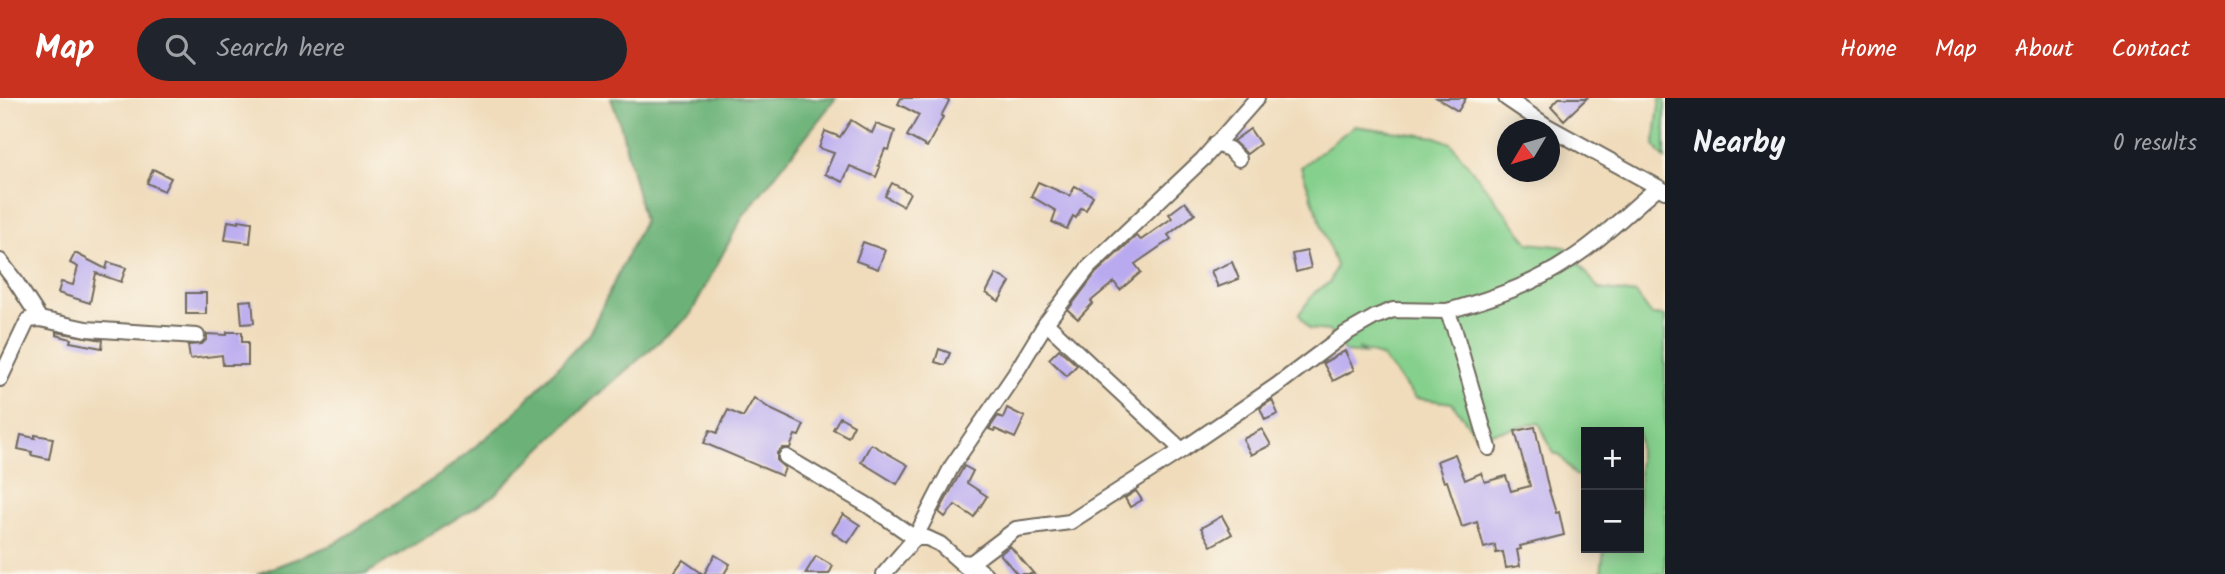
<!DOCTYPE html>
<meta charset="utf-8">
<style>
:root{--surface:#171b24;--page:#20242c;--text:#f1f3f6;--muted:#9ea1a6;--line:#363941;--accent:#c8321e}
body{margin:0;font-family:Kalam,sans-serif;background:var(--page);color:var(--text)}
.controls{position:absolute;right:21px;bottom:21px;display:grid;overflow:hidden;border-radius:0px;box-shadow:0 4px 18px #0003}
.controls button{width:63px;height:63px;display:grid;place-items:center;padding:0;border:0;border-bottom:2px solid var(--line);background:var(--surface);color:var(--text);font:35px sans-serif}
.compass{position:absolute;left:1497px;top:21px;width:63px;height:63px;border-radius:50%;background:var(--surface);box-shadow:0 4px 18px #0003;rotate:232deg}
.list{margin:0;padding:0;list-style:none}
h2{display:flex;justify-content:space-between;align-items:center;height:91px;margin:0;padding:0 28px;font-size:30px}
h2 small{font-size:23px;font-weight:400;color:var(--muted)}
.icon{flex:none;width:38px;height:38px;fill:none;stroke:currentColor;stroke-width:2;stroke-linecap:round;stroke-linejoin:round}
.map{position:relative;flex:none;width:1665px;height:476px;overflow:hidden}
header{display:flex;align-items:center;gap:42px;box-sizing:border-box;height:98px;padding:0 35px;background:var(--accent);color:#fff}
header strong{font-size:33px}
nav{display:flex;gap:38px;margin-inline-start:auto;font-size:24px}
.search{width:490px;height:63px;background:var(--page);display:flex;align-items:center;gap:18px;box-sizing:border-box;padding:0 24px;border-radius:38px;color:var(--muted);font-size:26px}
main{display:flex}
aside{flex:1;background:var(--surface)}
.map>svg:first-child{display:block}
.green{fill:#86d08d;stroke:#587e5c;stroke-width:2}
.forest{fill:#6cb278;stroke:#4c6e52;stroke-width:2}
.building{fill:#b9aaf0}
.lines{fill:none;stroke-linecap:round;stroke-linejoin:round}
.minor-casing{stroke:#70695d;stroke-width:18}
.minor{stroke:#fff;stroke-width:14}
</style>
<header>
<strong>Map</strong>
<div class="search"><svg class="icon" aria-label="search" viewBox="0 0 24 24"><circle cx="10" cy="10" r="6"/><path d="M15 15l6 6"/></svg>Search here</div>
<nav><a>Home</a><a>Map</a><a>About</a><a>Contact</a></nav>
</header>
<main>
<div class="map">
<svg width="1665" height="476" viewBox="0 0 1665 476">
<rect width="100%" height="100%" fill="#fbf7ec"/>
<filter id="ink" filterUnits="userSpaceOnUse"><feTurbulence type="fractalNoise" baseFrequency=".0143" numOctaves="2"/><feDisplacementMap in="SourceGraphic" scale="14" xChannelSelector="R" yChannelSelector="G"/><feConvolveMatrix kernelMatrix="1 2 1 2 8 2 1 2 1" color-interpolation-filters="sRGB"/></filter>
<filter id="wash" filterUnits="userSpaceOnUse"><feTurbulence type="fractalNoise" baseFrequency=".00686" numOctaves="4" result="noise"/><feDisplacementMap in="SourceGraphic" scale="28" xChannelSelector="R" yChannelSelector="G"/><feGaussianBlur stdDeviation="1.57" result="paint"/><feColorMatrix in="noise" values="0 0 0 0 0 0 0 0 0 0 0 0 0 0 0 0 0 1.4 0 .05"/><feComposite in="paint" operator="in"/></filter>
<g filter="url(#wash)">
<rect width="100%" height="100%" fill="#f0dcbb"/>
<!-- green -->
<g class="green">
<path d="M1660,0h5v61l-11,-14z"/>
<path d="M1354,28l82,11 15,6 78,100 37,4 33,42 37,5 16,21 13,1v258h-64l3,-26h35v-116h-53v45l-11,-2 -16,-21h-5l-15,-31 -62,13 -25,-33 -37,-5 -33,-41 -24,-9 7,6 -20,-2 -16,-21 -20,-2 -10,-15 16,-22 15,-10 6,-16 -35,-99z"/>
</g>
<!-- forest -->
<path class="forest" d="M611,0h225l-93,118 -53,99 -103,89 -94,92 -127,78h-109l77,-30 107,-70 68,-55 80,-85 55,-113 -23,-94z"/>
<g id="blocks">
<!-- building -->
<g class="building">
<path d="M901,0h42l6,3 -8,15 2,1 -16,30 -20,-11 12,-21 -21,-11z"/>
<path d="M1437,0h29l-8,13z"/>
<path d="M1559,0h28l-23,22 -13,-14z"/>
<path d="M851,22l21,13 4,-9 19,7 -6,19 -4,-1 -7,17 2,1 -4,10 -26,-11 -7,16 -18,-8 9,-21 -15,-5 6,-17 15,6z"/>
<path d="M1250,31l10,15 -13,10 -14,-13z"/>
<path d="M153,71l18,9 -7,13 -17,-8z"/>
<path d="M1038,84l32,14 5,-10 18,10 -7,14 -5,-2 -5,10 -3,-2 -6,13 -15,-7 4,-11 -25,-15z"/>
<path d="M892,85l18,10 -7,13 -18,-10z"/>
<path d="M1185,104l10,12 -27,21 3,4 -36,25 6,8 -21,18 -6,-8 -23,19 2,2 -15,16 -10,-9 28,-37 40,-37 5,4 31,-22 -3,-4z"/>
<path d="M239,122l13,2 -2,21 -25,-3 3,-19 11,2z"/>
<path d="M863,144l22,8 -7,19 -22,-8z"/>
<path d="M1307,153l4,17 -15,4 -4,-18z"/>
<path d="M75,155l31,16 2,-7 18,6 -5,14 -25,-9 -6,30 -32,-10 3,-11 12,3 5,-18 -8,-4z"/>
<path d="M1232,164l7,17 -21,8 -7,-16z"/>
<path d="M996,176l14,8 -11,19 -13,-8z"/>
<rect x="186" y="195" width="20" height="21"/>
<path d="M252,202l2,23 -12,1 -2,-23z"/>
<path d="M56,234l47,8 -1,8 -32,-6 1,-3 -15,-4z"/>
<path d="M227,234h15v10h6v23h-25l-1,-10 -32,4 -2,-14 14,-1 5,-5v-5l20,1z"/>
<path d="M939,251l11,4 -5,12 -10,-3z"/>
<path d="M1059,251l18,16 -10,11 -18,-17z"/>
<path d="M1345,253l9,19 -21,11 -10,-18z"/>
<path d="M754,300l18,12 32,15 -5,11 -4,-1 -5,13h-8l-5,5v8l8,7 -3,8 -78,-33 6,-13 7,3 11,-23 15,7z"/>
<path d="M1272,302l6,14 -13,6 -5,-12z"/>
<path d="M1007,310l18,9 -10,21 -20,-9 -1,2 -5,-2 9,-13 5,2z"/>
<path d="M840,319l14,8 -6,12 -15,-8z"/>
<path d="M1535,329l13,60 8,26 3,-1 5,23 -44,11 1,3 -4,1 3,16 -14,2 -3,-16 -7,1 -1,-8 -11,3 -7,-26 -15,5 -15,-46 -3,1 -7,-21 18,-7 10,26 16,-7 4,9 21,-6 5,15 19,-5 -15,-55z"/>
<path d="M1262,331l9,16 -20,10 -8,-16z"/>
<path d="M21,337l14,3v-3l18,3 -4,21 -18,-4 1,-3 -14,-3z"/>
<path d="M871,346l37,21 -11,19 -36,-22z"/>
<path d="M964,368l9,5 -6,12 20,13 -13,21 -19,-12 -10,12 -6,-5z"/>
<path d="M1136,393l6,9 -12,7 -5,-9z"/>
<path d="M843,416l17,11 -12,18 -16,-11z"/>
<path d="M1222,418l10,18 -21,12 -10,-18z"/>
<path d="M1010,448l24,28h-17l-17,-20z"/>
<path d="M715,457l15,9 -6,10h-20z"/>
<path d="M816,458l17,10 -4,8h-24z"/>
<path d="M683,462l20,14h-30z"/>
</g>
</g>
</g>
<g filter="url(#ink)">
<use href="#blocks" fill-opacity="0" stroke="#70695d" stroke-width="2"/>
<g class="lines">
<defs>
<g id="minor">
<path d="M1506,0l41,28 118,65"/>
<path d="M1215,46l14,5 10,10"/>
<path d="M0,163l16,21 24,37"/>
<path d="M1046,225l136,127"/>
<path d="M0,281l28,-59 12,-1 46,10 111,7"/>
<path d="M1489,350l-35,-120 -7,-17c41,-11 86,-26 121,-50 32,-20 60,-49 89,-73"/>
<path d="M786,359l83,49 46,32h12l13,6 27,24 -5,-6 9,1 14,11"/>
<path d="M971,465l45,-34 54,-7 112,-72 94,-64 69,-52 30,-17 18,-7 54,1"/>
<path d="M884,476l31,-36 37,-72 63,-92 31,-51 43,-56 114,-108 54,-61"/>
</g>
</defs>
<!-- minor casing -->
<use href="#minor" class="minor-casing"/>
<!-- minor -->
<use href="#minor" class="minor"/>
</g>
</g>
</svg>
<div class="controls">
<button>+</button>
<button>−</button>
</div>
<svg class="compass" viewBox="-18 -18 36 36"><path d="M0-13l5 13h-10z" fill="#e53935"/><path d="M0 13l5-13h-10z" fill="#9ea1a6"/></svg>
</div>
<aside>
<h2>Nearby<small>0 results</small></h2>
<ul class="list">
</ul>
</aside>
</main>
